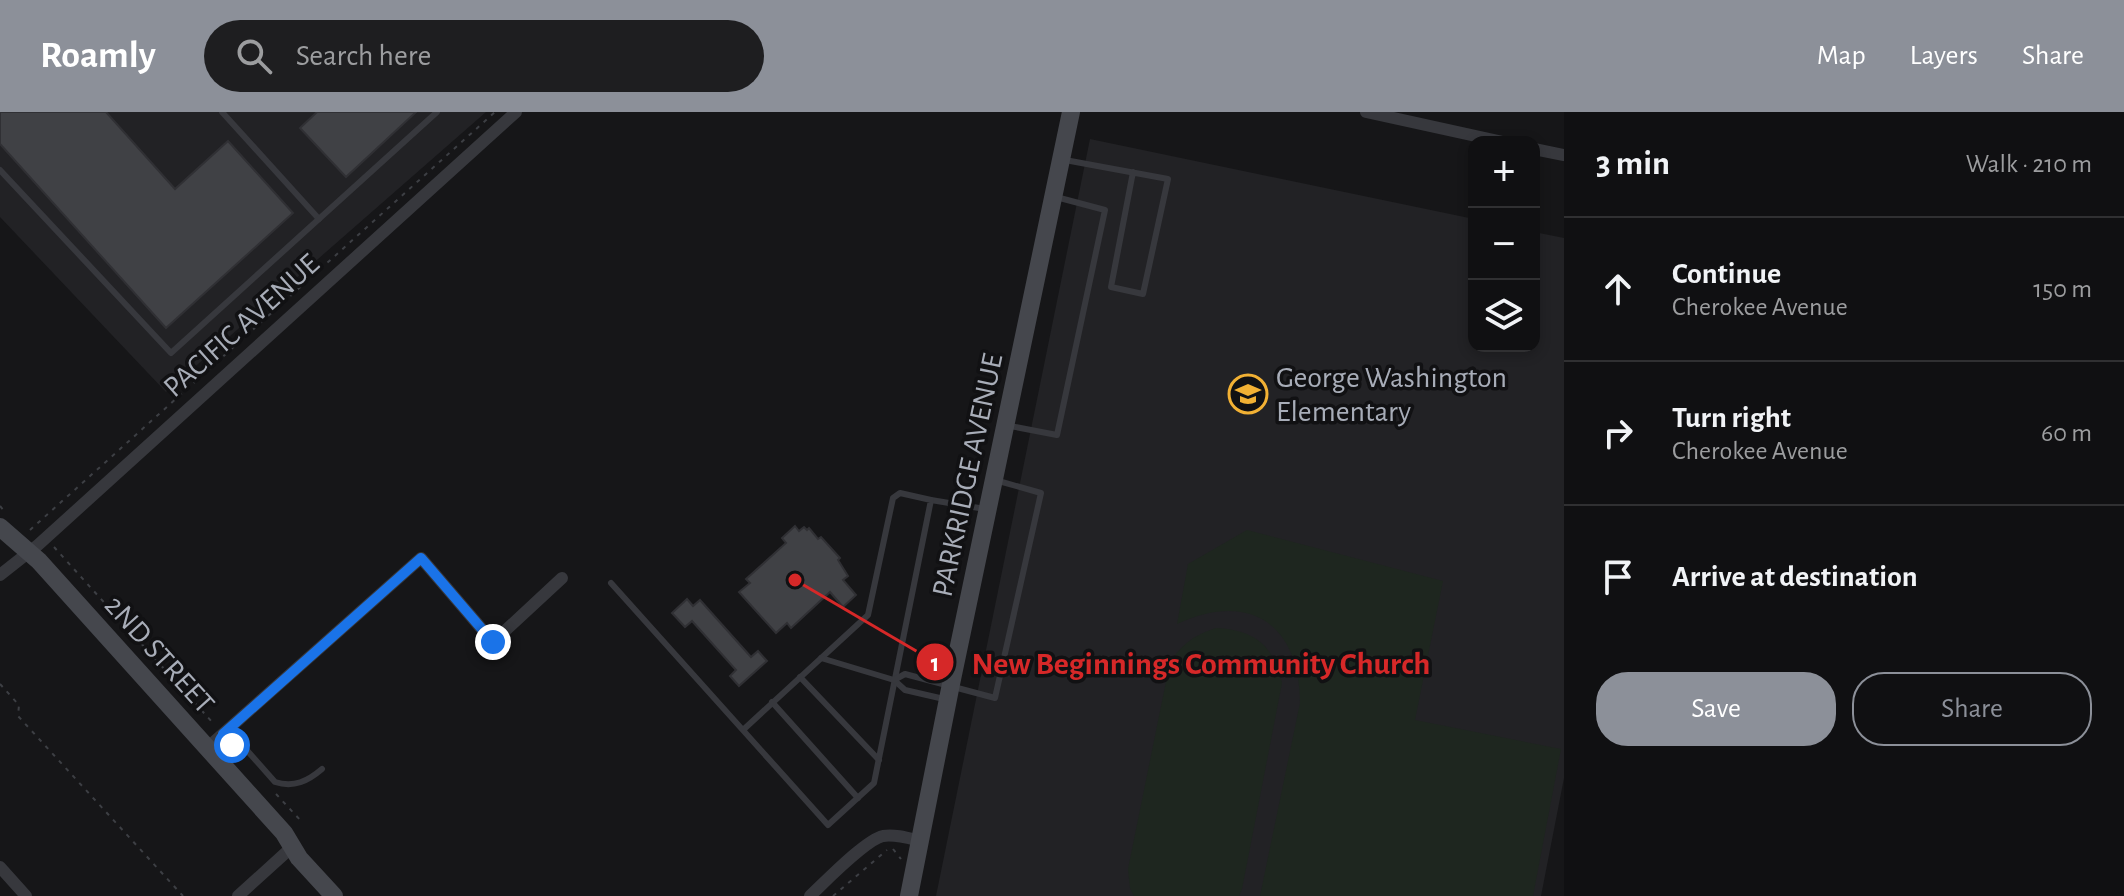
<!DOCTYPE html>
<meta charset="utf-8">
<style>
:root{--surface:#101012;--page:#1e1e20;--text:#f1f3f6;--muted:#9c9d9f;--line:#303032;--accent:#8c9099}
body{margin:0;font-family:"Alegreya Sans",sans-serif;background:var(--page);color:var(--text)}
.controls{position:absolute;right:24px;top:24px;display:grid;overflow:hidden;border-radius:16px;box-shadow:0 4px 12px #0003}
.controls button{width:72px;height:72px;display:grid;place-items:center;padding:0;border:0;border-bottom:2px solid var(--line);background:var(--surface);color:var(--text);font:40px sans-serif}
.stop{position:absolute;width:24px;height:24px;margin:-18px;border:6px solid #1a73e8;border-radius:50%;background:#fff}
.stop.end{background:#1a73e8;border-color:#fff;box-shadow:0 2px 8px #0008}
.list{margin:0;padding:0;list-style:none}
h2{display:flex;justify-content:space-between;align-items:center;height:104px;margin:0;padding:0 32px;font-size:34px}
h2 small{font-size:26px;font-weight:400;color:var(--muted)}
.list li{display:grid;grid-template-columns:52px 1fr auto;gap:24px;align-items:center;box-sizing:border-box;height:144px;padding:0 32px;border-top:2px solid var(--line)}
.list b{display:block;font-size:30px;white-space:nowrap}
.list p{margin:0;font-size:26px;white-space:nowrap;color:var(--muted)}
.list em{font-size:26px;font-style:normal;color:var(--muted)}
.actions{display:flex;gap:16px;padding:24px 32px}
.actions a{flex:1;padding:18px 0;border:2px solid var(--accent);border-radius:32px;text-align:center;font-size:28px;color:var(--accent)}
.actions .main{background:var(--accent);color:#fff}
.icon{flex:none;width:44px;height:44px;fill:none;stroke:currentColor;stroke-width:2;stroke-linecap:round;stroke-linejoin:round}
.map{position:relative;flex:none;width:1564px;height:784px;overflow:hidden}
header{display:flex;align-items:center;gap:48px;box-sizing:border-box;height:112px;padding:0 40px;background:var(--accent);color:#fff}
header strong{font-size:38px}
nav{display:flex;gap:44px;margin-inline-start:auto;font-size:28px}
.search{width:560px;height:72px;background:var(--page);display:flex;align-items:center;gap:20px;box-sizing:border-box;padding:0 28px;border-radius:44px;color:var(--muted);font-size:30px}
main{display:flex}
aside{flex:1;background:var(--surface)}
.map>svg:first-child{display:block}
.built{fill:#222225}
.green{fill:#1e261f}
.building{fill:#404145;stroke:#303034;stroke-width:2}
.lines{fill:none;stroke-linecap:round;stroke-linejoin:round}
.path{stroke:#3d3f44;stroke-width:2;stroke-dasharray:4 6;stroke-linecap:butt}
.lane{stroke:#37383d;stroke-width:6}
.street{stroke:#37383d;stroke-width:12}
.secondary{stroke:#45474d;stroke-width:18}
.route{stroke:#1a73e8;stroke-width:10}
.labels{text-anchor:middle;stroke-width:7;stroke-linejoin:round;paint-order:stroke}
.street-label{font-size:30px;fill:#a8adb8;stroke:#111113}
.poi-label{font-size:30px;fill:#a8adb8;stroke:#111113;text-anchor:start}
.leader{fill:none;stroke:#d62828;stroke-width:3}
.callout-dot{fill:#d62828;stroke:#111113;stroke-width:3}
.mark-label{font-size:24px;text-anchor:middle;font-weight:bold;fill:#fff}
.callout-label{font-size:32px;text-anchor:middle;font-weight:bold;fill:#d62828;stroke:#111113;stroke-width:7;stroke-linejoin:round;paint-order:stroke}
</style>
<header>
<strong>Roamly</strong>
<div class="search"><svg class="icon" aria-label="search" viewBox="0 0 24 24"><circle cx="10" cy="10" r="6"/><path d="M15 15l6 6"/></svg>Search here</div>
<nav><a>Map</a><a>Layers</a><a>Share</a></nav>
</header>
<main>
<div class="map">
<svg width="1564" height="784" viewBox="0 0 1564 784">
<rect width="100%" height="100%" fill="#161618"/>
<!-- built -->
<g class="built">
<path d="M0,0h486l-320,280 -166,-175z"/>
<path d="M1090,27l384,80v127h60v-114l30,6v540l-23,118h-605z"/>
</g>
<!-- green -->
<g class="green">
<path d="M1247,418l196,51 -28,139 146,29 -28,147h-273l40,-193c0,-78 -50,-113 -123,-79l11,-60z"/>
<path d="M1216,516c39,2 57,17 66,55l-40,206 -3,7h-105l-4,-8 -2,-19 42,-207c13,-19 25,-27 46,-34z"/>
</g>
<!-- building -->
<g class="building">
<path d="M0,0h106l69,77 53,-48 65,72 -127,115 -166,-184z"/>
<path d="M317,0h99l-70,65 -46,-49z"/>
<path d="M795,414l4,5 5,-4 3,3 2,-2 9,11 3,-2 19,21 -2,2 10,16 -5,4 13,15 -13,12 -13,-15 -39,36 -4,-5 -11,10 -37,-41 11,-9 -4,-4 40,-36 -4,-5z"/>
<path d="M687,487l6,7 7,-6 51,57 7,-6 9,10 -28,25 -9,-10 6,-6 -44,-49 -7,6 -13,-14z"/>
</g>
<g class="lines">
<!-- path -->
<g class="path">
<path d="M0,394l5,6"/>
<path d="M30,418l465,-418"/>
<path d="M54,435l159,176"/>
<path d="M0,572l19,21 -1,11 165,180"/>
<path d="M276,682l26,28"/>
<path d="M893,737l8,10"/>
<path d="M833,784l54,-46"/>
</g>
<!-- lane -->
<g class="lane">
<path d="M222,0l97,107"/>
<path d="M1065,48l103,19 -25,115 -32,-7 22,-115"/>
<path d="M0,58l171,183 266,-241"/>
<path d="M1010,314l47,9 48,-225 -49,-13"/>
<path d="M931,388l54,9"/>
<path d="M611,471l217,242 46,-42 57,-283 -31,-7 -7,5 -25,117 -125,115"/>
<path d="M821,546l73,22 11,10 39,9"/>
<path d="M800,565l79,83"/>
<path d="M894,568l11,-6 90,24 46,-205 -46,-13"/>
<path d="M772,590l86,96"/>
<path d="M228,617l47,53c19,6 33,-1 47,-13"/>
</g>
<!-- street -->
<g class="street">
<path d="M1366,0l137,30"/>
<path d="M1534,37l30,6"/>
<path d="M0,463l38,-30 478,-433"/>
<path d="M207,636l214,-190 72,84 69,-64"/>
<path d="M0,755l26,29"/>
<path d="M238,784l54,-49"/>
<path d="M810,784c14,-13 55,-56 73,-60 12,-2 25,2 37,5"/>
</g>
<!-- secondary -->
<g class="secondary">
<path d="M0,415l39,34 245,272 15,25 35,38"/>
<path d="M909,784l42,-212 120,-572"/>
</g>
</g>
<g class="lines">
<!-- route -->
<path class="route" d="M232,633l-9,-11 198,-176 72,84"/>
</g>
<!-- icons -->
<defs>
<symbol id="school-ring" viewBox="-11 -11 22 22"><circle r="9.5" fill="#111113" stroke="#f2b134" stroke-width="1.5"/><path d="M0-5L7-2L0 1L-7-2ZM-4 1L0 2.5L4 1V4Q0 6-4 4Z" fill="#f2b134"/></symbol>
</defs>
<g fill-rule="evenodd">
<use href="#school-ring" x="1226" y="260" width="44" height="44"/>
</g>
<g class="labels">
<!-- street labels -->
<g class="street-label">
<text transform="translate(241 213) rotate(-42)" y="10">PACIFIC AVENUE</text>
<text transform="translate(967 363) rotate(-78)" y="10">PARKRIDGE AVENUE</text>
<text transform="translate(160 542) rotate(48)" y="10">2ND STREET</text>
</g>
<!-- poi labels -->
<g class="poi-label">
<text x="1276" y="275">George Washington<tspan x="1276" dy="34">Elementary</tspan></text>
</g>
</g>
<!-- callouts -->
<path class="leader" d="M795 468L935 550"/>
<g class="callout-dot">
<circle cx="795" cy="468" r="8"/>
<circle cx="935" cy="550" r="20"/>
</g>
<g class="mark-label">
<text x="935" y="559">1</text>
</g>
<g class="callout-label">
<text x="1201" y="562">New Beginnings Community Church</text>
</g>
</svg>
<div class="controls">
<button>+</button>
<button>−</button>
<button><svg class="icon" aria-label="layers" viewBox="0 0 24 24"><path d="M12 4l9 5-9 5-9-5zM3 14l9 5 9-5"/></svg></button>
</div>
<div class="stop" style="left:232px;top:633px"></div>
<div class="stop end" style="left:493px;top:530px"></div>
</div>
<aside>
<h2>3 min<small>Walk · 210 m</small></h2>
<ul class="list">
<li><svg class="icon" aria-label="ahead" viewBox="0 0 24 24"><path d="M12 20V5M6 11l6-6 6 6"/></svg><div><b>Continue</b><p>Cherokee Avenue</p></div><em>150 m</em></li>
<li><svg class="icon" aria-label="right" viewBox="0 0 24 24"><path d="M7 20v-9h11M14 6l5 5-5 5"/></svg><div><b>Turn right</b><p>Cherokee Avenue</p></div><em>60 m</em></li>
<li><svg class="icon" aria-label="arrive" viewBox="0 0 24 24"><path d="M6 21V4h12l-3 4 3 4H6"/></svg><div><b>Arrive at destination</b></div></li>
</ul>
<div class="actions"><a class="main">Save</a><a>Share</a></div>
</aside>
</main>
